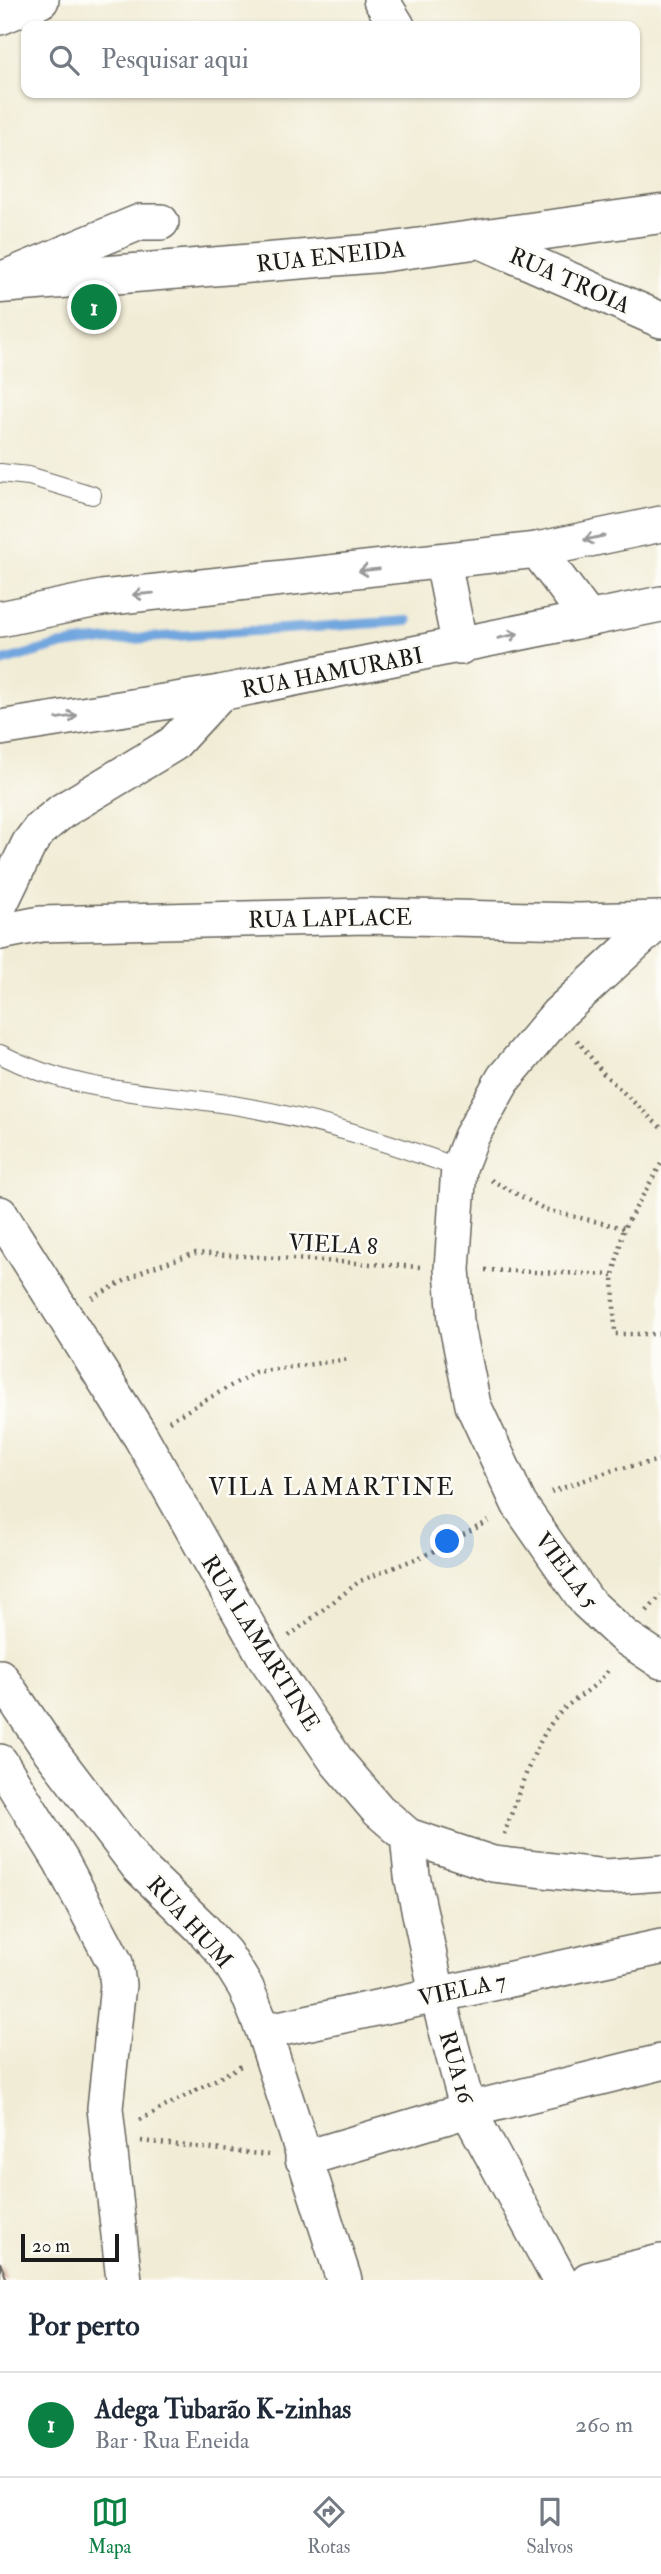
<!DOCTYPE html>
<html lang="pt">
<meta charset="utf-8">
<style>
:root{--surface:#fff;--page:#f6f6f7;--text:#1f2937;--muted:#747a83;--line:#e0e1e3;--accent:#0b8043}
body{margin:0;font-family:"IM FELL Double Pica",serif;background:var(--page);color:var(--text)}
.scale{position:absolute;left:21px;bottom:18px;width:98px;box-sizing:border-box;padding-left:7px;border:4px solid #1c1c1c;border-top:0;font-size:19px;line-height:24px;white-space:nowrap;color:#1c1c1c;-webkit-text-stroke:5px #fdfcf7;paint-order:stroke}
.you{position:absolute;left:448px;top:1542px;width:24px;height:24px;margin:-18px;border:5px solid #fff;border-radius:50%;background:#1a73e8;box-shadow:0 0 0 10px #1a73e833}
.badge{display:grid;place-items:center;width:46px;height:46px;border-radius:50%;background:var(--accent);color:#fff;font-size:23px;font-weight:700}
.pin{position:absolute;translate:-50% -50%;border:4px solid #fff;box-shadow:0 2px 7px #0006}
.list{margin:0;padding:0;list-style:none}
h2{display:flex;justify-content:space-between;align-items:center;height:91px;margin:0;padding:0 28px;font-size:30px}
h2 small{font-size:23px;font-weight:400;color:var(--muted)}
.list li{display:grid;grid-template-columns:46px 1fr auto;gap:21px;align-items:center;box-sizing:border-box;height:105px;padding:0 28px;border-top:2px solid var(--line)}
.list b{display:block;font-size:26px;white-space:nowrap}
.list p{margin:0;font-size:23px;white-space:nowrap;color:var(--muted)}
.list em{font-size:23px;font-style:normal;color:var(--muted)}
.icon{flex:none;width:38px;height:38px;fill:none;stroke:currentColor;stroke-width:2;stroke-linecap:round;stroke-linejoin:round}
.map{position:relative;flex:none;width:661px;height:2280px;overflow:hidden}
.search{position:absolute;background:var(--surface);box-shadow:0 2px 5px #0004;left:21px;right:21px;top:21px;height:77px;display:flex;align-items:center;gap:18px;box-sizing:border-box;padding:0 24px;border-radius:14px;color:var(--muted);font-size:26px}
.sheet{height:196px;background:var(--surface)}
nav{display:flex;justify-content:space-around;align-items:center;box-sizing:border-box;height:98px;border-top:2px solid var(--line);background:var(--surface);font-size:19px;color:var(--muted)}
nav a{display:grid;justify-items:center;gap:4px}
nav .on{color:var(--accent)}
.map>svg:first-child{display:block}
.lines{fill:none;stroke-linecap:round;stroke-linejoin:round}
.stream{stroke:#71a6de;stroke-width:10}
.building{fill:#d4ab91}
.service-casing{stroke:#67655d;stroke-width:20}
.minor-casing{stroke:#67655d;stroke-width:38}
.tertiary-casing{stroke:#67655d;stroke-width:41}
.path{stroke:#67655d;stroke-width:4.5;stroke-dasharray:2 5;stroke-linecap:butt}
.service{stroke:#fff;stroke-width:18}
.minor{stroke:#fff;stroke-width:35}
.tertiary{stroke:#fff;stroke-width:38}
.oneway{stroke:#999}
.labels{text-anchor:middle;stroke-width:5;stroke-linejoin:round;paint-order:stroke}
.street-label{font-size:23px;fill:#1c1c1c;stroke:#fdfcf7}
.neighbourhood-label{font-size:24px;letter-spacing:2px;fill:#1c1c1c;stroke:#fdfcf7}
</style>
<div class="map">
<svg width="661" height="2280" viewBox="0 0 661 2280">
<rect width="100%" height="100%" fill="#fdfcf7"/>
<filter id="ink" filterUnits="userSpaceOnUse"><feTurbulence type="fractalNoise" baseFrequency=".0143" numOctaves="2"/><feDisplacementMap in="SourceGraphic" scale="14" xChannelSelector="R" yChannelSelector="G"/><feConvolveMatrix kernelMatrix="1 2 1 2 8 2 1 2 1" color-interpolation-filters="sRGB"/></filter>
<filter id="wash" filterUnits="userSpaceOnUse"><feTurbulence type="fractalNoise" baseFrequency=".00686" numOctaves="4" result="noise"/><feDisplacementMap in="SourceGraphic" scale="28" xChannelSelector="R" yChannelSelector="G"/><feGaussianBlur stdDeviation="1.57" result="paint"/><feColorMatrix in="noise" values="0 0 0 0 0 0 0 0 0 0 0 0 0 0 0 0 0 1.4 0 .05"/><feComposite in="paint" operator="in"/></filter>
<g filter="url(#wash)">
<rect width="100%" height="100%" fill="#f1ecd5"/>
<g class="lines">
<!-- stream -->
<path class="stream" d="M0,662l57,-16 28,-4 322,-21"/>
</g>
<g id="blocks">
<!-- building -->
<path class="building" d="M0,2262l7,18h-7z"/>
</g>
</g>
<g filter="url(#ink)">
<use href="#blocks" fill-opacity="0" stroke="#67655d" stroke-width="2"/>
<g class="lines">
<defs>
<g id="service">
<path d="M0,473l29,3 63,19"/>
<path d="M0,1054c82,42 152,37 239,52 76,13 148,36 220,62"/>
</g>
<g id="minor">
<path d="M381,0l16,26"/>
<path d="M0,17l41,-17"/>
<path d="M479,240l182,80"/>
<path d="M3,279l137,-57h21"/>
<path d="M537,550l51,68"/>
<path d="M443,562l17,85"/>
<path d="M0,619l102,-21 435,-48 124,-26"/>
<path d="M0,728l220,-35 441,-89"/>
<path d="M0,904l29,-60 11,-15 22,-18 111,-67 47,-51"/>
<path d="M661,919l-103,95 -54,64 -33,59 -12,31 -7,101 4,52 17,84 46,99 68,98 38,35 36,24"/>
<path d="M0,932l41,-8 325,-8 212,5 83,-2"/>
<path d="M0,1214l141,223 123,218 74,108 40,47 30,26 85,28 113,13 55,-4"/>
<path d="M0,1677l46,68 92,121 62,60 25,28 21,34 18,44 80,248"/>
<path d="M0,1762l61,99 54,102 3,22 -13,123 19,172"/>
<path d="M408,1836l4,40 25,117 31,117 92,170"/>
<path d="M264,2032l397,-85"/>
<path d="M303,2159l165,-49 193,-48"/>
<path d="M588,2280l73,-18"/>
</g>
<path id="tertiary" d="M0,284l379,-31 282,-39"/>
</defs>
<!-- service casing -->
<use href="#service" class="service-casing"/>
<!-- minor casing -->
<use href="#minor" class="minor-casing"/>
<!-- tertiary casing -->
<use href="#tertiary" class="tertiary-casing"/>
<!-- path -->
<g class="path">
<path d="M577,1040l26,33 58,55"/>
<path d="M661,1164l-37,64 -11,47 2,59h46"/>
<path d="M491,1180l55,30 78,18"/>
<path d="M485,1270l128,5"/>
<path d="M92,1298l55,-29 49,-16 224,14"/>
<path d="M169,1421l86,-49 95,-13"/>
<path d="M551,1492l62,-22 48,-10"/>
<path d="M647,1611l14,-16"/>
<path d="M289,1636l71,-55 70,-28 59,-32"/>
<path d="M504,1834c13,-34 30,-93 54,-119 15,-18 40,-26 51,-47"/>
<path d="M140,2120l101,-54"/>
<path d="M141,2141l127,14"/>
</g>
<!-- service -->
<use href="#service" class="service"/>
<!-- minor -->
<use href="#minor" class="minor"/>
<!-- tertiary -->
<use href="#tertiary" class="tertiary"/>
</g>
<!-- one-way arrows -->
<defs><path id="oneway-shaft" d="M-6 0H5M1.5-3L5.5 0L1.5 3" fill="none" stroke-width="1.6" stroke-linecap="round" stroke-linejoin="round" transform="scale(1.75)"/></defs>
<g class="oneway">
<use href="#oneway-shaft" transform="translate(594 538) rotate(168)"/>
<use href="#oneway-shaft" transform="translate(369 570) rotate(174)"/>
<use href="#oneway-shaft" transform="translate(143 594) rotate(175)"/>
<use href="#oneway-shaft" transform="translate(508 636) rotate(-13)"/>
<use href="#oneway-shaft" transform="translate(67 717) rotate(-9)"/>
</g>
</g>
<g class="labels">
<!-- street labels -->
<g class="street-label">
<text transform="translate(331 256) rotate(-6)" y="8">RUA ENEIDA</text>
<text transform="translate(570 280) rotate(24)" y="8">RUA TROIA</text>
<text transform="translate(332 672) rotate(-11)" y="8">RUA HAMURABI</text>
<text transform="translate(330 918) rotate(-1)" y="8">RUA LAPLACE</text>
<text transform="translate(333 1244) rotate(3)" y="8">VIELA 8</text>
<text transform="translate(567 1570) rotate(53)" y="8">VIELA 5</text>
<text transform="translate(261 1643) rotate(58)" y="8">RUA LAMARTINE</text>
<text transform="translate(190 1922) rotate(48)" y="8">RUA HUM</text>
<text transform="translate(462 1989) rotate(-12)" y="8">VIELA 7</text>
<text transform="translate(457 2067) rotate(74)" y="8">RUA 16</text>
</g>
<!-- neighbourhood labels -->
<g class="neighbourhood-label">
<text x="332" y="1495">VILA LAMARTINE</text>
</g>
</g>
</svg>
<div class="scale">20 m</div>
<div class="you"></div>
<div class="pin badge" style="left:94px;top:307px">1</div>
<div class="search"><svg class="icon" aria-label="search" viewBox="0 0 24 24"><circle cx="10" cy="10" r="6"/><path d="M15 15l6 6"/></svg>Pesquisar aqui</div>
</div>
<section class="sheet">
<h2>Por perto<small></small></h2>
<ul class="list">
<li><span class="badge">1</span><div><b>Adega Tubarão K-zinhas</b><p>Bar · Rua Eneida</p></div><em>260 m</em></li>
</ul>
</section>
<nav>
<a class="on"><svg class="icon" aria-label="map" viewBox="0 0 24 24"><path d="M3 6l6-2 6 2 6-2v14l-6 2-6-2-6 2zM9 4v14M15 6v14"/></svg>Mapa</a>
<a><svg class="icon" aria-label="directions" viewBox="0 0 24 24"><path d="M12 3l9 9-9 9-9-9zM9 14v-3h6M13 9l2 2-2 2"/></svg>Rotas</a>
<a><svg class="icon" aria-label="saved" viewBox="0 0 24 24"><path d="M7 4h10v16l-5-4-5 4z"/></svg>Salvos</a>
</nav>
